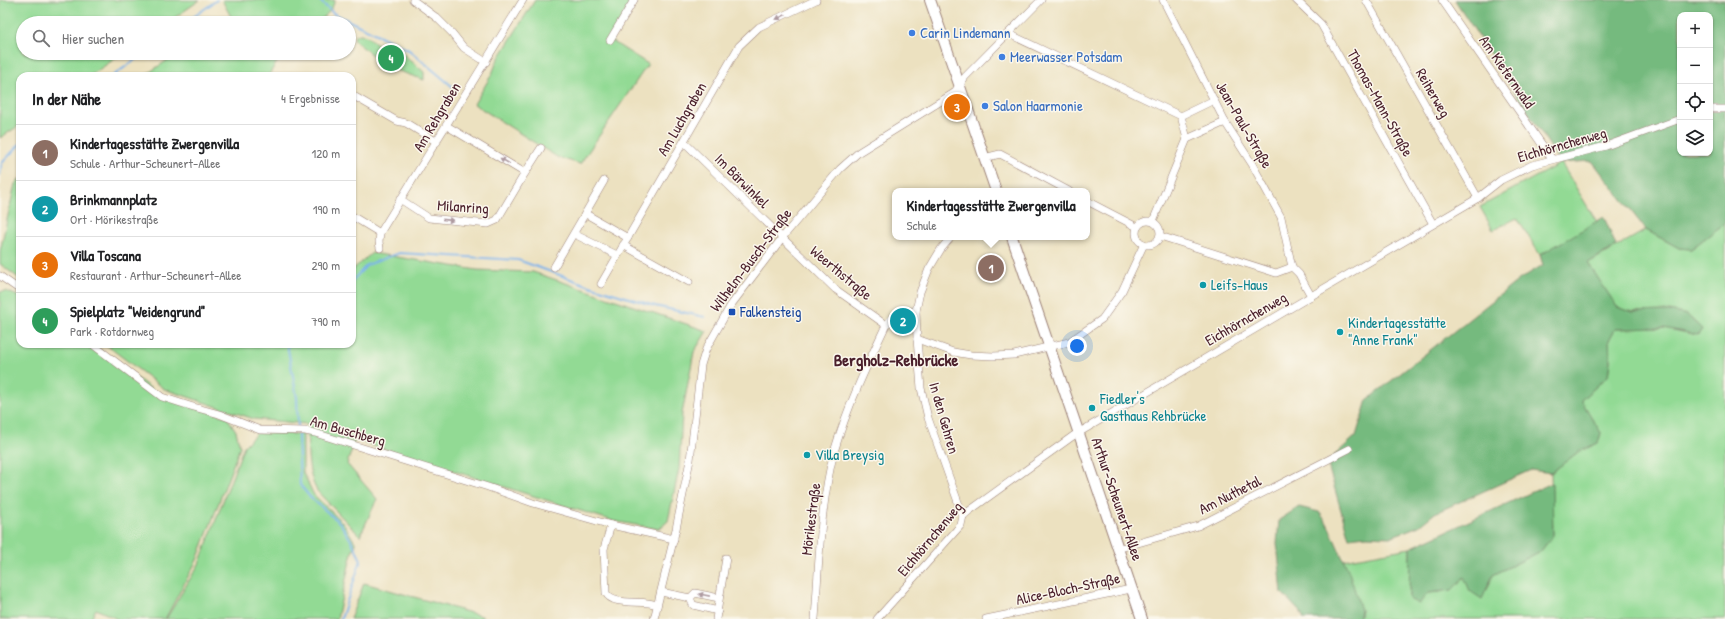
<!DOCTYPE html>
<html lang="de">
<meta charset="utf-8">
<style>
:root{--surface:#fff;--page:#f2f2f2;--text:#202124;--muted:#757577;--line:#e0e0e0;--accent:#b45309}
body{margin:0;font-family:"Patrick Hand",sans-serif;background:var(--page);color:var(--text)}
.controls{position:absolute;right:12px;top:12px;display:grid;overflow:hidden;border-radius:8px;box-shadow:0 1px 3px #0004}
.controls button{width:36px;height:36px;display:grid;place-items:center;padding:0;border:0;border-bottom:1px solid var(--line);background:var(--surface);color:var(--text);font:20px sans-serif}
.you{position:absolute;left:1077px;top:346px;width:14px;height:14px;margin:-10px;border:3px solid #fff;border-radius:50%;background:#1a73e8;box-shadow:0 0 0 6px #1a73e833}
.badge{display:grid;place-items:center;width:26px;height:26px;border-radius:50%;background:var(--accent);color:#fff;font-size:13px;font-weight:700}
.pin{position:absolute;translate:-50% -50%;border:2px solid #fff;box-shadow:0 1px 4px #0006}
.popup{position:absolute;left:892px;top:188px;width:198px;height:52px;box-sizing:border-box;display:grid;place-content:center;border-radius:8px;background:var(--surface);filter:drop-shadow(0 1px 3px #0005);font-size:13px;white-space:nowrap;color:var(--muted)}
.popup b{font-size:15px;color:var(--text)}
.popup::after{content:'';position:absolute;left:50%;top:100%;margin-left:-8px;border:8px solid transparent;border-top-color:var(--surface)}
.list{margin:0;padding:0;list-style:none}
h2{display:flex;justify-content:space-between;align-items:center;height:52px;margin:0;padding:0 16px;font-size:17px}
h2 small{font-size:13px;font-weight:400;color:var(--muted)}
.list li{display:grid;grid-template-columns:26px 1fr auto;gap:12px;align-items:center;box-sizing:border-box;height:56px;padding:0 16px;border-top:1px solid var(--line)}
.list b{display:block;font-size:15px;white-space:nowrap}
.list p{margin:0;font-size:13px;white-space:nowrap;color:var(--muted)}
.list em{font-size:13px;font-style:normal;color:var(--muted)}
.icon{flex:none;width:22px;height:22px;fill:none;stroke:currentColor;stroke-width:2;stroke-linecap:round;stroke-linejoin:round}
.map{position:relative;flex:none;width:1725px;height:619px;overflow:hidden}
.search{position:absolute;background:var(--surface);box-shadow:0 1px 3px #0004;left:16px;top:16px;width:340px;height:44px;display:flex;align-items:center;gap:10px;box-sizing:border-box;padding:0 14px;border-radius:22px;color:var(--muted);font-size:15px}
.panel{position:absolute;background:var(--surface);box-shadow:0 1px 3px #0004;left:16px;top:72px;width:340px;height:276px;border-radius:12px}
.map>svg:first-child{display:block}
.green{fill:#92da94;stroke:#6e7c60}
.forest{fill:#75ba7e;stroke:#606c54;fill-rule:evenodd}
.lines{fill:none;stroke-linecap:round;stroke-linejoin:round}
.stream{stroke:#7bb3eb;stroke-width:2}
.street-casing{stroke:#9b8076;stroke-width:8}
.secondary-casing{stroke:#9b8076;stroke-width:12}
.street{stroke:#fff;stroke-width:7}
.secondary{stroke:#fff;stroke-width:10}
.oneway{fill:#ae9aa0}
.shop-dot{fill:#3f7fe0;stroke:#fbf7ec;stroke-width:1.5}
.culture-dot{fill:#0f9aa8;stroke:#fbf7ec;stroke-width:1.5}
.transit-dot{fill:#1a4fb4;stroke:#fbf7ec;stroke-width:1.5}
.labels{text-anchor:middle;stroke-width:3;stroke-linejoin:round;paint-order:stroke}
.shop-label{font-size:15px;fill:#366cbe;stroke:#fbf7ec;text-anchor:start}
.street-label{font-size:15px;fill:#4a1f2b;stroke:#fbf7ec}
.culture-label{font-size:15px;fill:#0d838f;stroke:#fbf7ec;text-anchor:start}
.transit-label{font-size:15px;fill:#164399;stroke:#fbf7ec;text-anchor:start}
.quarter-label{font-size:17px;font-weight:bold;fill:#4a1f2b;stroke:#fbf7ec}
</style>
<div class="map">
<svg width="1725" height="619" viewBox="0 0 1725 619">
<rect width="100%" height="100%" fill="#fbf7ec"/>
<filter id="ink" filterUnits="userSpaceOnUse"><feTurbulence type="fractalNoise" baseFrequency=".025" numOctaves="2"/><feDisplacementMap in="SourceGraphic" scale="8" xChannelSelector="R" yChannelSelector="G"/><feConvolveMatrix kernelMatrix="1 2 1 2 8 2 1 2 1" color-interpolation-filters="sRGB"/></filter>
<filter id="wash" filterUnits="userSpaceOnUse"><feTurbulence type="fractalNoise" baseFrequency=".012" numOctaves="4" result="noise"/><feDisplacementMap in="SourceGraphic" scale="16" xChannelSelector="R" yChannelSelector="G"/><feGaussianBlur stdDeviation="0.9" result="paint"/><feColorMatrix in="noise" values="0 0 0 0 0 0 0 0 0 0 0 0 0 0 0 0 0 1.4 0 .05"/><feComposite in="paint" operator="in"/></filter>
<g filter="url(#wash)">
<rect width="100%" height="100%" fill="#ece1c0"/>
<!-- green -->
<g class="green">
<path d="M0,0h200l-33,23h-144v30h100l-33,23h-70v49l-20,13z"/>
<path d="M222,0h113c-3,11 -10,16 -18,23h-94l8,-6z"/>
<path d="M535,0h97l-22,40 38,24 -68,100 -23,-7 -83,-53 18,-30 5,-13z"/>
<path d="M361,34l7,3 16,14 18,2 22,19v8l-39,-14 -31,-26 1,-5z"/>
<path d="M178,53h105l-15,23h-124z"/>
<path d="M1561,163l36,59 -57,33 -23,-37 -24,12 -13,-23z"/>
<path d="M20,178v101l-20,-15v-13l15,-67z"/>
<path d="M1725,223v396h-366l2,-9 -18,-50 67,-12 -1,51 19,-6 13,-1 23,-15 23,13 6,-15 48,-24 12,-16 -2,-62 27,-21 20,-9 3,-10 -20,-33 27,-24 2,-15 -1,-21 6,-11 49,-1 34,7 4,-6 -15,-14 -18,-4 -37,1 -15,-5 -29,-44 58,-33 33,18 12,1z"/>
<path d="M372,253l105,17 56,2 174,59 -13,21 -12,62 -3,55 -11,52 -9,8 -46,-8 -258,-81 -8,24 30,35 -17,37 -43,-45c-11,-20 -9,-45 -10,-67l-53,-5 -90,-30 -59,-45h247v-74z"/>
<path d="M6,291l14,6v47h72l70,53 65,20 9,14 4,16 -43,113 -32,59h-48l-21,-10 -5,10h-91v-327z"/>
<path d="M257,433l46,1v39l11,22 30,29 12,20 -4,8 -15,67h-171l33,-55 45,-118z"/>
<path d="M364,583l118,33v3h-132z"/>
</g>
<!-- forest -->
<g class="forest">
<path d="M1455,0h270v223l-34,26 -12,-1 -33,-18 -54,-69 -31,2zM1680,15h30v138h-30z"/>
<path d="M1604,217l12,29 -28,17 29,44 15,5 37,-1 18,4 15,14 -4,6 -34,-7 -49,1 -6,11 1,21 -2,15 -27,24 20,33 -3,10 -20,9 -27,21 -20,-3 -96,43 -16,13 -29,11 -24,-1 -17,2 -22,-76 29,-26 11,-36 153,-121 23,-14 -3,-10z"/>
<path d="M1552,483l1,52 -12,16 -48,24 -11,24 -12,-8 -6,-14 -12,13 -24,3 -9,11 -10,-5 1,-51z"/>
<path d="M1299,507l20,5 8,11 22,49 12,38 -2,9h-55l-3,-6 -19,-20 -5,-50 2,-23z"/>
</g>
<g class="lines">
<!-- stream -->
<g class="stream">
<path d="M319,0l14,13 76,37 44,37"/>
<path d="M185,23l32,-23"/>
<path d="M113,76l31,-23"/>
<path d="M0,175l2,-12 18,-19"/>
<path d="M352,281l15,-16 32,-12 119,7 72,26 65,20 50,11"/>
<path d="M287,344l10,54 1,31"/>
<path d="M298,435l2,50 10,12 30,26 11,17 10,20 -20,59"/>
</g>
</g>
</g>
<g filter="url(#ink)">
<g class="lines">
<defs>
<g id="street">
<path d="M413,0l24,18 15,15 12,15 22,14"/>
<path d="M1163,0l62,122 27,42 29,53 11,50"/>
<path d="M1296,0l25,24 112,200"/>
<path d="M1366,0l112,198"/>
<path d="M1442,0l110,159"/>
<path d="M1009,34l172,82 33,-16"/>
<path d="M610,40l24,-40"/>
<path d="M352,95l45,26 9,2 31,19"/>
<path d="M1710,109h15"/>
<path d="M1181,116l6,23"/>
<path d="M684,142l151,147 51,36"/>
<path d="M984,158l16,-4 69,37"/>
<path d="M525,173l16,-25"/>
<path d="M400,199l29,19 59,6 9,-4 28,-47 -78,-47"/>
<path d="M1087,201l50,26"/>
<path d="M586,214l42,24"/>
<path d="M352,216l28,17"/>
<circle cx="1148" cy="233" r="12"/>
<path d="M1153,221l34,-82 38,-17"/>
<path d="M574,234l43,21"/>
<path d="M1160,236l116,37 16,-6 7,7 12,22"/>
<path d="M951,237l-10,12 -12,20 -9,23 -4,19 1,28 4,49 7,30 35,98"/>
<path d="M623,245l66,37"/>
<path d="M380,248l-1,-6 1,-9 143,-233"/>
<path d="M554,267l50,-86"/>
<path d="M0,276l20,14"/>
<path d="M601,284l138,-238 20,-19 57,-27"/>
<path d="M917,339l36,13 18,3 22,1 21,-1 55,-13 33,-23 20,-28 22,-47"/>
<path d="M92,344l70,53 28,9 29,8 41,16 45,1 10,2 173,54 45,16 78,22 63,14"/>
<path d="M611,525l-7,24 2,44c7,14 37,6 51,12"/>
<path d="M1117,549l81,-23 151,-77"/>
<path d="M661,592l29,6"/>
<path d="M690,598l3,7 25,6"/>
<path d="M690,598l5,-5 24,5"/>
<path d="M654,619l22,-90 14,-69 11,-95 5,-16 25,-44 51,-67 58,-69 19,-17 95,-59 11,-16 76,-77"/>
<path d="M716,619l10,-61"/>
<path d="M815,619c4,-56 5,-113 19,-167 13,-44 32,-85 52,-127 10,-12 15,-14 30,-14"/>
<path d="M877,619l84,-94 2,-9 6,-5 104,-75 405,-238 23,-18 31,-15 74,-19 74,-27"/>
<path d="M986,619l145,-30"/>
</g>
<g id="secondary">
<path d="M930,0l66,191"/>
<path d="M1012,237l130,382"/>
</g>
</defs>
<!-- street casing -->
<use href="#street" class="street-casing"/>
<!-- secondary casing -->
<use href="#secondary" class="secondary-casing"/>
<!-- street -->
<use href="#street" class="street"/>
<!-- secondary -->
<use href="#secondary" class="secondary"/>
</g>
<!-- one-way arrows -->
<defs><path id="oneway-solid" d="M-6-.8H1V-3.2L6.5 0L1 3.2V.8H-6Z"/></defs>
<g class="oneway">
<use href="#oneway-solid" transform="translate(781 17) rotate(154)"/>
<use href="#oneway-solid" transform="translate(505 161) rotate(-149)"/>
<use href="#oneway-solid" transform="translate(448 220) rotate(6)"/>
<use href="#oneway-solid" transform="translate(704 595) rotate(-169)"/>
</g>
</g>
<!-- markers -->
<g class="shop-dot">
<circle cx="912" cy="33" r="4"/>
<circle cx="1002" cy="57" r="4"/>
<circle cx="985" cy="106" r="4"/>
</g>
<g class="culture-dot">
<circle cx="1203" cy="285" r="4"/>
<circle cx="1340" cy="332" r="4"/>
<circle cx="1092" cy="408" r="4"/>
<circle cx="807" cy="455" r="4"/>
</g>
<rect class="transit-dot" x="728" y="308" width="8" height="8" rx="2"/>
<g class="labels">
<!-- shop labels -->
<g class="shop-label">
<text x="920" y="38">Carin Lindemann</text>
<text x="1010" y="62">Meerwasser Potsdam</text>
<text x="993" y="111">Salon Haarmonie</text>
</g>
<!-- street labels -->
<g class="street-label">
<text transform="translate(1507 72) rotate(55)" y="5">Am Kiefernwald</text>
<text transform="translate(1433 93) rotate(60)" y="5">Reiherweg</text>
<text transform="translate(1380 103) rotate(61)" y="5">Thomas-Mann-Straße</text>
<text transform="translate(437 117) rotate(-59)" y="5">Am Rehgraben</text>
<text transform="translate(682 119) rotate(-60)" y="5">Am Luchgraben</text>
<text transform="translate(1244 125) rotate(60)" y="5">Jean-Paul-Straße</text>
<text transform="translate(1562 145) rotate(-16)" y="5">Eichhörnchenweg</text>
<text transform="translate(742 181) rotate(45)" y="5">Im Bärwinkel</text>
<text transform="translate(463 207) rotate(4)" y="5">Milanring</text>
<text transform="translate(751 260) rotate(-53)" y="5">Wilhelm-Busch-Straße</text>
<text transform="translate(841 273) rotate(40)" y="5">Weerthstraße</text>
<text transform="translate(1246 319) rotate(-30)" y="5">Eichhörnchenweg</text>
<text transform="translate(944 418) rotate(74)" y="5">In den Gehren</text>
<text transform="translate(348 431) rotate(16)" y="5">Am Buschberg</text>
<text transform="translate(1230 495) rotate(-27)" y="5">Am Nuthetal</text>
<text transform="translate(1117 499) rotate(71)" y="5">Arthur-Scheunert-Allee</text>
<text transform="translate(811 519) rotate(-83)" y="5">Mörikestraße</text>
<text transform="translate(930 539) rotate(-50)" y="5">Eichhörnchenweg</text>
<text transform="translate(1068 589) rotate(-12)" y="5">Alice-Bloch-Straße</text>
</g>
<!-- culture labels -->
<g class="culture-label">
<text x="1211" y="290">Leifs-Haus</text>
<text x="1348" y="328">Kindertagesstätte<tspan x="1348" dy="17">"Anne Frank"</tspan></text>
<text x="1100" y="404">Fiedler's<tspan x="1100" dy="17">Gasthaus Rehbrücke</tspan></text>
<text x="815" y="460">Villa Breysig</text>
</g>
<!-- transit labels -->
<g class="transit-label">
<text x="740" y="317">Falkensteig</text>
</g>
<!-- quarter labels -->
<g class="quarter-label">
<text x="896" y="366">Bergholz-Rehbrücke</text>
</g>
</g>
</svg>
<div class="controls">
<button>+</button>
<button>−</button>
<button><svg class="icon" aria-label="locate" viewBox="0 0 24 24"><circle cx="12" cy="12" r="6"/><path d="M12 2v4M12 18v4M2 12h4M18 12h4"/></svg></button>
<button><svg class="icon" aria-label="layers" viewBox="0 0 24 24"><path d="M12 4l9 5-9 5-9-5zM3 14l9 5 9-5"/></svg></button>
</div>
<div class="you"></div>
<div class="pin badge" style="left:991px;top:268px;background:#8d6e63">1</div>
<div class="popup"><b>Kindertagesstätte Zwergenvilla</b>Schule</div>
<div class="pin badge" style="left:903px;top:321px;background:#0f9aa8">2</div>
<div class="pin badge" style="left:957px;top:107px;background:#e8710a">3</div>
<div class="pin badge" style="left:391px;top:58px;background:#2e9e5b">4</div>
<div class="search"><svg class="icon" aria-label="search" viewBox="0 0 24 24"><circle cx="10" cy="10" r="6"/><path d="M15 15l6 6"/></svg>Hier suchen</div>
<section class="panel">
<h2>In der Nähe<small>4 Ergebnisse</small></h2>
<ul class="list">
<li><span class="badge" style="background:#8d6e63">1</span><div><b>Kindertagesstätte Zwergenvilla</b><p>Schule · Arthur-Scheunert-Allee</p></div><em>120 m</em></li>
<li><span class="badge" style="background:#0f9aa8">2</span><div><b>Brinkmannplatz</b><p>Ort · Mörikestraße</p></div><em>190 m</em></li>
<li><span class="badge" style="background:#e8710a">3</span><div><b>Villa Toscana</b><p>Restaurant · Arthur-Scheunert-Allee</p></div><em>290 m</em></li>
<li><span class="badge" style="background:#2e9e5b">4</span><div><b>Spielplatz &quot;Weidengrund&quot;</b><p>Park · Rotdornweg</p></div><em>790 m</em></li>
</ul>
</section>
</div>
